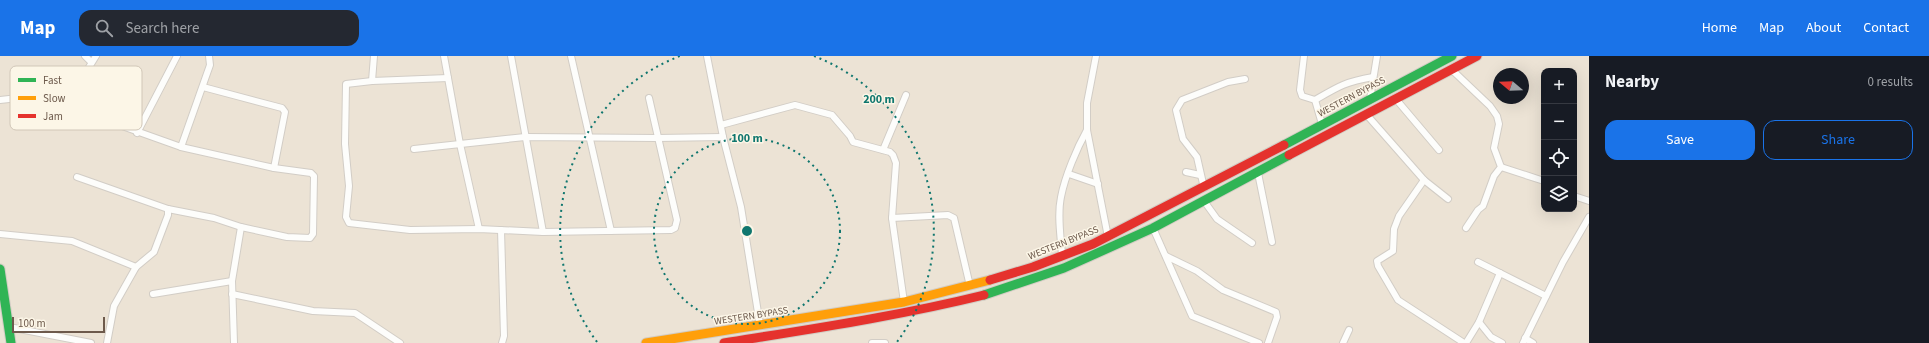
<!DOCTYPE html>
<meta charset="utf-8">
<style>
:root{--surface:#171b24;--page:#242831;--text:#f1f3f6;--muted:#9ea1a6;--line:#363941;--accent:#1a73e8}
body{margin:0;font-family:"Source Sans 3",sans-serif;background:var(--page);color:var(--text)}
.controls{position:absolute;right:12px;top:12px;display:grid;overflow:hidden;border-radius:8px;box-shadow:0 4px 16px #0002}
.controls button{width:36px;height:36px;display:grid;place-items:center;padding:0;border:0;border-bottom:1px solid var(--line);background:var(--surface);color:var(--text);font:20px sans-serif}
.compass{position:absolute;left:1493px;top:12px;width:36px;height:36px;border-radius:50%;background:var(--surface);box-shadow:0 4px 16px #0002;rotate:289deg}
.scale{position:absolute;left:12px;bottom:10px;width:93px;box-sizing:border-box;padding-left:4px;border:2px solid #6d5a4c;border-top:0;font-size:11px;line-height:14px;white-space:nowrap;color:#6d5a4c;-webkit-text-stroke:3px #fcf6e7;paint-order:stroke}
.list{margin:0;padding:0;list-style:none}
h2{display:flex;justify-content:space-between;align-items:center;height:52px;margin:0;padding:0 16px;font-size:17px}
h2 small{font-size:13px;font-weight:400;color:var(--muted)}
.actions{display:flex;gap:8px;padding:12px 16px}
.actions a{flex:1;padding:9px 0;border:1px solid var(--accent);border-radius:12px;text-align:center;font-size:14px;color:var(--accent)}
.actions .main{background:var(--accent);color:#fff}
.icon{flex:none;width:22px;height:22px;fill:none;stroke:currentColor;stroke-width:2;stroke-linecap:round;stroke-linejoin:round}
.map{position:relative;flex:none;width:1589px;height:287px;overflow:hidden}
header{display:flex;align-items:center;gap:24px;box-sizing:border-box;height:56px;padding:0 20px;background:var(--accent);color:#fff}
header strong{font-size:19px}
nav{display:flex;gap:22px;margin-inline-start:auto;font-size:14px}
.search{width:280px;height:36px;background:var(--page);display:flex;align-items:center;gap:10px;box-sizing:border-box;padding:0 14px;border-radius:12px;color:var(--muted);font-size:15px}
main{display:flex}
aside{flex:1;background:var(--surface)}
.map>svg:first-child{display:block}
.residential{fill:#ece3d5;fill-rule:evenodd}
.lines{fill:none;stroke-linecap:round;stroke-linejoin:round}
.street-casing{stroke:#d2cdc6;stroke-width:8}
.fast-casing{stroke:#d2ccc4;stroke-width:11}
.slow-casing{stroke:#d2ccc4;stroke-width:11}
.jam-casing{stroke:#d2ccc4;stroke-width:11}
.street{stroke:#fdfdfb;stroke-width:6}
.fast{stroke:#30b455;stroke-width:9}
.slow{stroke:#ff9f0a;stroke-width:9}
.jam{stroke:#e5322d;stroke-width:9}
.ring{fill:none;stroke:#0f766e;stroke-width:2;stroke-dasharray:2 4}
.labels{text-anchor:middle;stroke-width:3;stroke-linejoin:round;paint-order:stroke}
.street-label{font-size:10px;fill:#6d5a4c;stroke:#fcf6e7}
.key{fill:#fcf6e7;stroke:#d1c7b8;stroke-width:1}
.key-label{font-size:11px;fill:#6d5a4c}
.centre{fill:#0f766e;stroke:#fcf6e7;stroke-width:2}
.ring-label{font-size:12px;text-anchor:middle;font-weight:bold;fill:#0f766e;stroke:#fcf6e7;stroke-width:3;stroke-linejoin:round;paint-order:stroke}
</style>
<header>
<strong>Map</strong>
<div class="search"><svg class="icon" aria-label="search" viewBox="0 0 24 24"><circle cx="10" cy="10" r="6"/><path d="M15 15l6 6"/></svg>Search here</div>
<nav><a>Home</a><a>Map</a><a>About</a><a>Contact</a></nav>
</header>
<main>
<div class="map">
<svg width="1589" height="287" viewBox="0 0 1589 287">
<rect width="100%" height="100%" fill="#f4f0e7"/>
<!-- residential -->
<path class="residential" d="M0,0h1589v287h-1589zM1544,15h30v138h-30zM1499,18h24v24h-24z"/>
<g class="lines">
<defs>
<g id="street">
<path d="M85,0l6,6"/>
<path d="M444,0l16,88 19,85"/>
<path d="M511,0l32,176"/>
<path d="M571,0l40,175"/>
<path d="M707,0l16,81 18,70 19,118"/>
<path d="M1096,0l-9,47v27l21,107"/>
<path d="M1304,0l-4,34 2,6 13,4c24,-14 30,-18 58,-23"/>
<path d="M1451,13l39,37 7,10 2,8 -5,24 7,19 -7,9 -11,30 -5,4 -12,18"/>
<path d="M448,22l-76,3 -26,3 -1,60 4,42 -3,31 3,6 61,7 69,-1 64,3 128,-2 4,-2 2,-8 -28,-122"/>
<path d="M372,25l2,-25"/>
<path d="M203,31l79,21 3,4 -11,56"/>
<path d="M1395,42l44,52"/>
<path d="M1370,43l7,-43"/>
<path d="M0,44l18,-2 34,18 6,1 38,-61"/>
<path d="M1315,44l7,24"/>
<path d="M66,50l115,41 93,21 37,5 3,3 -1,58 -3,4 -23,-1 -46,-10 -27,-9 -46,-9 -91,-32"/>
<path d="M1366,58l58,66 24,19"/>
<path d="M721,69l74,-20 37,10 18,21 3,6 37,10 3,3 3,8 -4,55 12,84"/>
<path d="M137,77l40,-77"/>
<path d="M181,91l29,-82 -1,-9"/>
<path d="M414,93l111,-12 132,1 66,-1"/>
<path d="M883,94l23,-55"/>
<path d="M1501,111l43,14"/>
<path d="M1186,116l14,3"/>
<path d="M1258,117l14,69"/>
<path d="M1069,118l29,10"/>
<path d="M1424,124l-25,36 -5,13 -1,22 -16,10 1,5 20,34 66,43"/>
<path d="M1204,132l-7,-31 -14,-18 -7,-29 6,-10 46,-18 17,-3"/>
<path d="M1574,140l15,5"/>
<path d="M1204,145l13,18 35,24"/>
<path d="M892,162l56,-3 6,3 16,68"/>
<path d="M1153,172l39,88 67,27"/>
<path d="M501,174l3,106 -2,7"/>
<path d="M0,178l72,7 64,26"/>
<path d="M1062,200c-1,-19 -5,-40 -1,-59 4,-21 16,-49 26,-67"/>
<path d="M1166,200l31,15 26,19 53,22 1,5 -9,26"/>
<path d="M1478,206l68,34"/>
<path d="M153,238l79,-13"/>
<path d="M232,238l81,17 42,2 45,30"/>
<path d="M1479,266l12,15 11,6"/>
<path d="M9,271l82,16"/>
<path d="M1525,282l8,5"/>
<path d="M107,287l7,-37 22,-39 18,-15 14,-37v-6"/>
<path d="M234,287l-2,-62 9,-54"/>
<path d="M872,287h13"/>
<path d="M1343,287l6,-13"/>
<path d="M1466,287l13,-21 21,-49"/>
<path d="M1523,287l40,-81 26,-45"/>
</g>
<g id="fast">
<path d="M1284,89l168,-89"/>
<path d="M0,213l11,74"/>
<path d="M984,239l80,-27 89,-40 136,-73"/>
</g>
<path id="slow" d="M646,287l258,-41 86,-22"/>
<g id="jam">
<path d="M1289,99l188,-99"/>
<path d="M990,224l43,-13 60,-23 191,-99"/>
<path d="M724,287c87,-14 175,-27 260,-48"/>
</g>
</defs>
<!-- street casing -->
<use href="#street" class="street-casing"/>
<!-- fast casing -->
<use href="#fast" class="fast-casing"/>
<!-- slow casing -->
<use href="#slow" class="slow-casing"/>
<!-- jam casing -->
<use href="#jam" class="jam-casing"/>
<!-- street -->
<use href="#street" class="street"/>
<!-- fast -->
<use href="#fast" class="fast"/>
<!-- slow -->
<use href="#slow" class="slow"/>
<!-- jam -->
<use href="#jam" class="jam"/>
</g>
<!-- distance rings -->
<g class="ring">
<circle cx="747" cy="175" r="93"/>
<path d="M597 286A187 187 0 0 1 680 0M814 0A187 187 0 0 1 897 286"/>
</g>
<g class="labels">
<!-- street labels -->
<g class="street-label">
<text transform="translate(1351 40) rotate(-28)" y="4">WESTERN BYPASS</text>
<text transform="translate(1063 186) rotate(-22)" y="4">WESTERN BYPASS</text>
<text transform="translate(751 259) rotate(-9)" y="4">WESTERN BYPASS</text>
</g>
</g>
<!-- legend -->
<rect x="10" y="10" width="132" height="64" rx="6" class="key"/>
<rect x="18" y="22" width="18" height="4" fill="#30b455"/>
<rect x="18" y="40" width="18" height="4" fill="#ff9f0a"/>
<rect x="18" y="58" width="18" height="4" fill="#e5322d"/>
<g class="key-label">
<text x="43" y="28">Fast</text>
<text x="43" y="46">Slow</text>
<text x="43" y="64">Jam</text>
</g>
<circle cx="747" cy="175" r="6" class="centre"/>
<g class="ring-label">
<text x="879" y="47">200 m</text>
<text x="747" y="86">100 m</text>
</g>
</svg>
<div class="controls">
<button>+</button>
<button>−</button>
<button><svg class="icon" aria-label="locate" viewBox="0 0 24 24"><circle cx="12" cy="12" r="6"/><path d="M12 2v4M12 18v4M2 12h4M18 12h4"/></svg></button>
<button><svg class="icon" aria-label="layers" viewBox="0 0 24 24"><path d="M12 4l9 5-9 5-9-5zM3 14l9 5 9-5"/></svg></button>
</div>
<svg class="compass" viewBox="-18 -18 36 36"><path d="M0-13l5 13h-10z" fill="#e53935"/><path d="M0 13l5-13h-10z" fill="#9ea1a6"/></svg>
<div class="scale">100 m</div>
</div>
<aside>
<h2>Nearby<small>0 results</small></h2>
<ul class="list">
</ul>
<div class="actions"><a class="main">Save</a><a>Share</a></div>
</aside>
</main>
